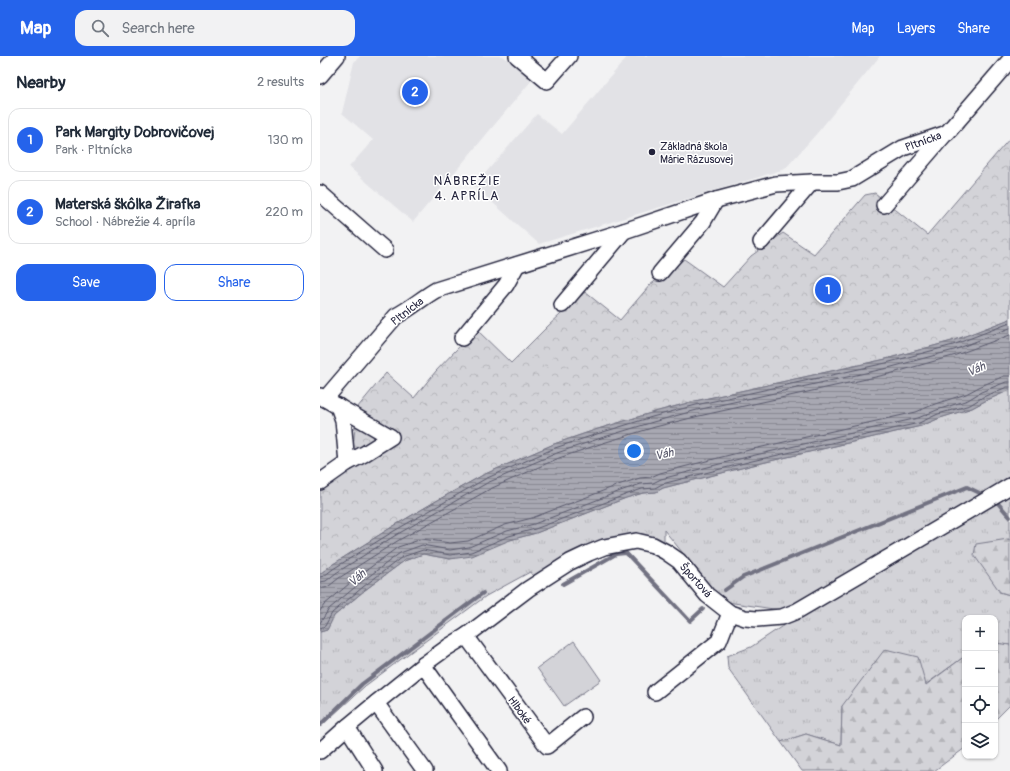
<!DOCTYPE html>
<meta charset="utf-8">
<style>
:root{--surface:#fff;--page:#f2f2f3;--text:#1f2937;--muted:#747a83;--line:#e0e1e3;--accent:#2563eb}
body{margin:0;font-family:Pangolin,sans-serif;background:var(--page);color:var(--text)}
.controls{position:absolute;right:12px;bottom:12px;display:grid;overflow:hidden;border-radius:8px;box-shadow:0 1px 3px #0004}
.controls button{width:36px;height:36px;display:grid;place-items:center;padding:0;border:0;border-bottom:1px solid var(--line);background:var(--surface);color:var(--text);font:20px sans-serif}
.you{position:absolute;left:314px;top:395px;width:14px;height:14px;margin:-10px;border:3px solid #fff;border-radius:50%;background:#1a73e8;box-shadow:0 0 0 6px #1a73e833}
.badge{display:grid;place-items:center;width:26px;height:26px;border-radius:50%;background:var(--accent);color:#fff;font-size:13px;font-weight:700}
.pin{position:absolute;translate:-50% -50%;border:2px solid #fff;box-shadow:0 1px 4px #0006}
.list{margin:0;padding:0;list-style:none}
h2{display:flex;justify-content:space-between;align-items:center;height:52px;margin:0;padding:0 16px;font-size:17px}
h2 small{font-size:13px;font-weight:400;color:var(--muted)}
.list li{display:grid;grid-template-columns:26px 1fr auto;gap:12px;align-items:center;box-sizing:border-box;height:64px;margin:0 8px 8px;padding:0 8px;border:1px solid var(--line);border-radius:12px}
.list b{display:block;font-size:15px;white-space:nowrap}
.list p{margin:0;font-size:13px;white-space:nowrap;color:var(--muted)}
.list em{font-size:13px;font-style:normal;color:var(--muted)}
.actions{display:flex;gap:8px;padding:12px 16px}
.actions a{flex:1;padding:9px 0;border:1px solid var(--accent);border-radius:12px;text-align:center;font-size:14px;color:var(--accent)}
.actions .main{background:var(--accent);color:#fff}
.icon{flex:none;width:22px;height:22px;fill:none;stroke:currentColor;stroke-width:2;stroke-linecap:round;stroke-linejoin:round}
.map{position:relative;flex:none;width:690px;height:715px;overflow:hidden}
header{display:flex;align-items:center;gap:24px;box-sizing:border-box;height:56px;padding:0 20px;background:var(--accent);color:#fff}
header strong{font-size:19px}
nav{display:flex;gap:22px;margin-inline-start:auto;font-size:14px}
.search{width:280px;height:36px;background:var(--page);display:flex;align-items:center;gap:10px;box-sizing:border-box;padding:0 14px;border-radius:12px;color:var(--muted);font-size:15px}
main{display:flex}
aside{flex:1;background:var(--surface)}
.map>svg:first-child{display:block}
.built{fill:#e2e2e6}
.grass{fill:url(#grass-tufts);stroke:#7a7a8a}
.forest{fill:url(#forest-firs);stroke:#7a7a8a}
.park{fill:url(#park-crowns);stroke:#7a7a8a}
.pitch{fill:#d3d3d8;stroke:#7a7a8a}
.water{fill:url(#water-rules);stroke:#727282}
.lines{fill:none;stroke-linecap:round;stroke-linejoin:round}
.shore{stroke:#58586b;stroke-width:1}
.stream{stroke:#727282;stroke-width:4}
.minor-casing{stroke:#22223b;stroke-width:18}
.minor{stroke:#fff;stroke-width:15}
.poi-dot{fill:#22223b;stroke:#fff;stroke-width:1.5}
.labels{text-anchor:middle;stroke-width:3;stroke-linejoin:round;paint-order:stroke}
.street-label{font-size:11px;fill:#22223b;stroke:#fff}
.poi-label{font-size:11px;fill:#22223b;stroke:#fff;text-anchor:start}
.water-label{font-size:12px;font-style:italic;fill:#58586b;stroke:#fff}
.quarter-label{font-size:13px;letter-spacing:1px;fill:#22223b;stroke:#fff}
</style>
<header>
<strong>Map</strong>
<div class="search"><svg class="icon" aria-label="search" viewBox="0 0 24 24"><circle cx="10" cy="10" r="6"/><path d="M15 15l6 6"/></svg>Search here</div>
<nav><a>Map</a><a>Layers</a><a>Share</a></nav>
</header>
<main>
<aside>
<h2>Nearby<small>2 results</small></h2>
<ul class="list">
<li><span class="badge">1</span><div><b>Park Margity Dobrovičovej</b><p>Park · Pltnícka</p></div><em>130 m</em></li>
<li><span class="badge">2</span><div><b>Materská škôlka Žirafka</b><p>School · Nábrežie 4. apríla</p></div><em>220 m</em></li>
</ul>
<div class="actions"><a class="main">Save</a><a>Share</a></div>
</aside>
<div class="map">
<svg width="690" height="715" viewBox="0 0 690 715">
<defs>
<pattern id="grass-tufts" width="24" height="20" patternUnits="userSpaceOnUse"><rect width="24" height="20" fill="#d3d3d8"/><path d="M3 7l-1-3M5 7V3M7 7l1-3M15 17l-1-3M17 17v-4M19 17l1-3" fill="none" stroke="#b5b5ba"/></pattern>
<pattern id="forest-firs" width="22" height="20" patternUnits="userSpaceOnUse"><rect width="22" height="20" fill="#d3d3d8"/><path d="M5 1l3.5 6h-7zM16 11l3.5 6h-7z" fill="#b5b5ba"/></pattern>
<pattern id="park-crowns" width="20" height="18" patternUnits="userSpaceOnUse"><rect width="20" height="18" fill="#d3d3d8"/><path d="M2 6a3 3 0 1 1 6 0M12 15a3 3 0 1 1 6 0" fill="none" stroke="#b5b5ba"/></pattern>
<pattern id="water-rules" width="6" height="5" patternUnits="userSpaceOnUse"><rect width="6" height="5" fill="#a8a8b2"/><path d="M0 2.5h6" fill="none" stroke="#888892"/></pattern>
</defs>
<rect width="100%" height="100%" fill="#f2f2f3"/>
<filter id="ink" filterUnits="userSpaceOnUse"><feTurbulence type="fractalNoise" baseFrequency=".025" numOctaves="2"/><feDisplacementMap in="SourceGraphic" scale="8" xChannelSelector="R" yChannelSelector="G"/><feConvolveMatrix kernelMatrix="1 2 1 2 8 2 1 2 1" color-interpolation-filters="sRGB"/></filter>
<g filter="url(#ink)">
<!-- built -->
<g class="built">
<path d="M40,0h143l29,24 -119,142 -64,-55 24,-27 -31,-27 12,-51z"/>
<path d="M308,0h252l-62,76 -33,37 -246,75 -65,-58 63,-72 25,20z"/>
</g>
<!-- grass -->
<g class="grass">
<path d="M690,334v86l-39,26 -171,102 -20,6 -53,-8 -13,-11 -50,-61v25l-31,-8 -24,3 -70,35 -9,-13 -44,24 -121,90 -45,41v-95l7,-2 7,-14 31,-26 39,-29 19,-7 27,5 60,-19 26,-7 90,-35 17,-5 13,-1 7,-4 90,-23 168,-39 19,-8 32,-10 13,-7z"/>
<path d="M690,435v49l-2,-1 -9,53 11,3v50l-15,-2v-25h-30v38l-40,29 -83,21 -1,39 -35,-11 -25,8 -53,-74 -1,-12 24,-9 36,-24z"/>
</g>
<!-- forest -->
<g class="forest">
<path d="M688,483l2,1v55l-10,-3 -26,-37 2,-11z"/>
<path d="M675,587l15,2v60l-15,15z"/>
<path d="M565,593l33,8 8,28 39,-29v92l-31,23h-132l-21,-29 25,-8 35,11 1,-39z"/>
</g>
<!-- park -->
<path class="park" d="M690,82v181l-58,22 -66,18 -191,42 -44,12 -53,16 -44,15 -71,31 -45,25 -46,27 -62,39 -10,8v-84l31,-23 6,-59 29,-35 28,25 22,-27 40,-42 35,34 37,-37 37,-34 35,28 30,-35 34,-26 39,28 28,-31 32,-23 31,21 51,-59 10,-2 52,42z"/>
<!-- pitch -->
<path class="pitch" d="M254,585l27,39 -37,26 -27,-38z"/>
<!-- water -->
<path class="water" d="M690,263v71l-25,11 -13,7 -32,10 -19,8 -168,39 -90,23 -7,4 -13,1 -17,5 -90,35 -26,7 -38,16 -22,3 -27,-5 -19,7 -39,29 -31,26 -7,14 -7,2v-58l10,-8 62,-39 46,-27 45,-25 71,-31 44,-15 53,-16 44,-12 191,-42 66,-18z"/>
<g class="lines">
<!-- shore -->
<g class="shore">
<path d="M0,521l4,-1 9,-7 61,-38 91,-52 70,-31 45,-15 52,-16 44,-12 190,-42 67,-18 57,-22"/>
<path d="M0,526l6,-1 10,-8 60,-38 91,-52 70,-30 44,-15 52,-16 44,-12 191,-42 66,-18 56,-22"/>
<path d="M0,532h5l4,-2 10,-8 60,-38 91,-51 69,-31 44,-15 52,-16 44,-11 190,-42 67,-19 54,-20"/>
<path d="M0,555l4,-6 32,-27 42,-31 24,-8 28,4 18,-2 37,-16 27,-7 89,-34 19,-6 11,-1 9,-4 89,-23 167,-38 19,-8 31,-10 13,-7 25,-11h6"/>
<path d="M0,567l9,-14 31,-26 40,-30 22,-8 28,5 19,-3 38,-16 27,-7 89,-34 18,-6 12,-1 8,-4 90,-23 167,-38 19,-8 31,-10 13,-8 25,-10h4"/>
<path d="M0,572l5,-2 7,-13 31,-26 39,-30 21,-7 27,5 21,-3 38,-16 26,-7 90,-34 17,-6 13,-1 7,-4 90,-23 167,-38 19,-9 32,-9 13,-8 24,-10h3"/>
</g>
<!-- stream -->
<g class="stream">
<path d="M674,444l2,1 14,16"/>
<path d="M243,528l53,-30 10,-1 64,68 13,-12"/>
<path d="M405,534l18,-13 224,-90 19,9"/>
<path d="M0,669l42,-41 121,-91"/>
</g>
<defs>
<g id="minor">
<path d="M197,0l30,25 22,-25"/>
<path d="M0,20l17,-20"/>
<path d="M0,137l65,57"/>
<path d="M564,149l62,-72"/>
<path d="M441,186l51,-60"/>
<path d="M340,217l43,-51 13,-22"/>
<path d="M242,249l62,-74"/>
<path d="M142,282l44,-53 11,-20"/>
<path d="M0,340l71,41 -27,17 -17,9 -27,19"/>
<path d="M5,343l71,-83c14,-7 26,-18 40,-26l188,-59 92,-31 60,-16 36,-2h26l14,-3 51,-31 44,-15 63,-73"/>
<path d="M18,350l5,14 4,43"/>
<path d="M146,580l81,110 36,-29"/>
<path d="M103,609l76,106"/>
<path d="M335,636l64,-51 11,-28"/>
<path d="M56,647l49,68"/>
<path d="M27,671l28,44"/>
<path d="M0,695l27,-24 29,-24 47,-38 25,-18 18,-11 62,-47 42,-27 19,-9 15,-6 32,-6 17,4 13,7 13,9 28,34 23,18 15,5 12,1 25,-2 15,-6 171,-100 42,-25"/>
</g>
</defs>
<!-- minor casing -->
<use href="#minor" class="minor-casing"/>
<!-- minor -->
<use href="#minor" class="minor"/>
</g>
</g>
<!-- markers -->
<circle class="poi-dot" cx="332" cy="96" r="4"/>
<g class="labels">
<!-- street labels -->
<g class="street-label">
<text transform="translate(603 85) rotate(-20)" y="4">Pltnícka</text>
<text transform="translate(87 255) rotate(-38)" y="4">Pltnícka</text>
<text transform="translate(376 524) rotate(48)" y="4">Športová</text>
<text transform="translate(200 654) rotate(54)" y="4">Hlboké</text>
</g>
<!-- poi labels -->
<g class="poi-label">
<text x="340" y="94">Základná škola<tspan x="340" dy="13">Márie Rázusovej</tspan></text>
</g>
<!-- water labels -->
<g class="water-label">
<text transform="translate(656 313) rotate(-24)" y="4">Váh</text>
<text transform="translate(344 398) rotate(-13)" y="4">Váh</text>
<text transform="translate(37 522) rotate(-42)" y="4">Váh</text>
</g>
<!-- quarter labels -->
<g class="quarter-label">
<text x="147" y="129">NÁBREŽIE<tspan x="147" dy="15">4. APRÍLA</tspan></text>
</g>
</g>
</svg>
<div class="controls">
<button>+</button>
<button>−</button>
<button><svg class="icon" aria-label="locate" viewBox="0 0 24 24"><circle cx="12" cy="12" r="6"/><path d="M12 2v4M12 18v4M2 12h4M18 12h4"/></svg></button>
<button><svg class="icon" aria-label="layers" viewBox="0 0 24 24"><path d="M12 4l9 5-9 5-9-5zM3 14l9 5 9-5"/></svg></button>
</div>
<div class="you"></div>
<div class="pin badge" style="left:508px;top:234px">1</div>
<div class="pin badge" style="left:95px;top:36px">2</div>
</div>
</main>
